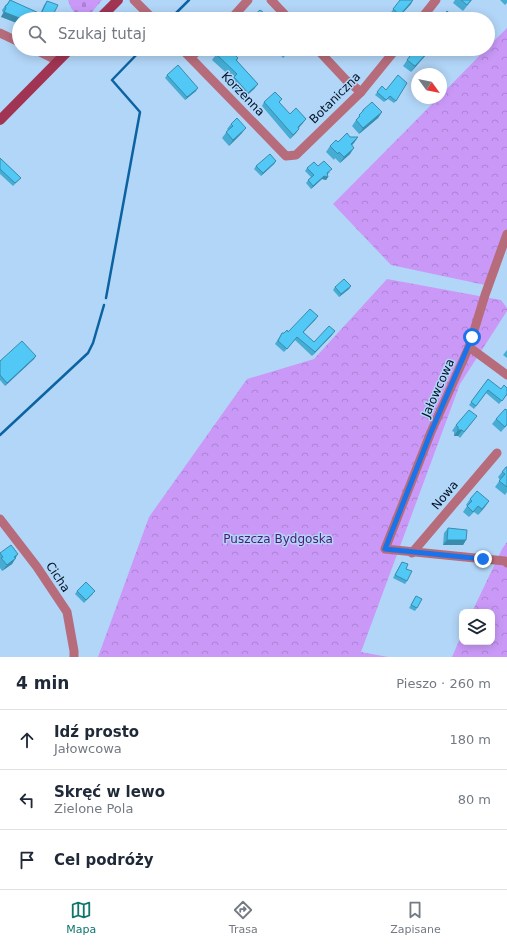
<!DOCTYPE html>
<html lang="pl">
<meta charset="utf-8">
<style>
:root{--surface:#fff;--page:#f6f6f7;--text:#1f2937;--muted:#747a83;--line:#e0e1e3;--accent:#0f766e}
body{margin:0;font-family:"DejaVu Sans",sans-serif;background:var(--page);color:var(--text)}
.controls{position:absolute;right:12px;bottom:12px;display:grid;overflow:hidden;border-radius:8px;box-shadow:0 2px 10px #0003}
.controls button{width:36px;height:36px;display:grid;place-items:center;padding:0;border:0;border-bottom:1px solid var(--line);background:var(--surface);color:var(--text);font:20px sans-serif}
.compass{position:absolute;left:411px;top:68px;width:36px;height:36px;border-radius:50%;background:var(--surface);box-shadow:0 2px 10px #0003;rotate:123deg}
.stop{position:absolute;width:12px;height:12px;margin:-9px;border:3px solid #1a73e8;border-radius:50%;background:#fff}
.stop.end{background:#1a73e8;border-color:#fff;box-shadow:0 1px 4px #0008}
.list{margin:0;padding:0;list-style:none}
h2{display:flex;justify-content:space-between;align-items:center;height:52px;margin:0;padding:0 16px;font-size:17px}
h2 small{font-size:13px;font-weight:400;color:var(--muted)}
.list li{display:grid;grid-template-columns:26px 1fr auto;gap:12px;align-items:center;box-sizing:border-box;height:60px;padding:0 16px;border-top:1px solid var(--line)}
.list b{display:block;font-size:15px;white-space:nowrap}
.list p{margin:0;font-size:13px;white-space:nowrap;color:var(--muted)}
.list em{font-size:13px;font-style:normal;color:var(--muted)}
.icon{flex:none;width:22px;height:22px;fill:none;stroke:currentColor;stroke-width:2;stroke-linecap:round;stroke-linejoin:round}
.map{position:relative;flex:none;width:507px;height:657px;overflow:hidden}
.search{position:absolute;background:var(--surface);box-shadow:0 2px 10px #0003;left:12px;right:12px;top:12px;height:44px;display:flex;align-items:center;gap:10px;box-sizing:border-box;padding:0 14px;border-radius:22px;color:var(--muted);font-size:15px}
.sheet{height:232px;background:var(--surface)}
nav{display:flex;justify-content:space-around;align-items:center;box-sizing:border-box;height:56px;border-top:1px solid var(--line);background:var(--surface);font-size:11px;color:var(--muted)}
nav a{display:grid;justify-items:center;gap:2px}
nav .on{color:var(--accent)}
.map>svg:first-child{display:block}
.forest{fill:url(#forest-crowns)}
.cemetery{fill:url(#cemetery-stones)}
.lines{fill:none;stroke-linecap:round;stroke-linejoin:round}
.stream{stroke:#0c63a2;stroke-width:2.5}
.street{stroke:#b66c7b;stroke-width:9}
.secondary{stroke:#a13453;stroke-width:10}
.wall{fill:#46acd3}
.shaded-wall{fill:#398cac}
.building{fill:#51c8f5;stroke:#398cac}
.route{stroke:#1a73e8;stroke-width:5}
.labels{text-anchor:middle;stroke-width:3;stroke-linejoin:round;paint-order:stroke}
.street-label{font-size:12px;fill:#001226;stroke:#b2d6f8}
.park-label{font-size:12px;fill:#4e1974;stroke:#b2d6f8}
</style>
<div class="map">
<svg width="507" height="657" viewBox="0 0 507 657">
<defs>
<pattern id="forest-crowns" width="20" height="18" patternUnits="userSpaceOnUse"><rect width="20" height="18" fill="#ca99f8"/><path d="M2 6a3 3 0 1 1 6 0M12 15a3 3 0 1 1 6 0" fill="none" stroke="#ac83d4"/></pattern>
<pattern id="cemetery-stones" width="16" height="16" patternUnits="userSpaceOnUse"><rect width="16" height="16" fill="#ca99f8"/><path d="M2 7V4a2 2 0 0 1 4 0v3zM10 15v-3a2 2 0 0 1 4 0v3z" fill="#ac83d4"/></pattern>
</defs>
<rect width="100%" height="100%" fill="#b2d6f8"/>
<!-- forest -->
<g class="forest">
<path d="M507,28v201l-22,56 -94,-20 -58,-61 105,-106h3v-3l45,-46h2v-2z"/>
<path d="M387,279l114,21 6,8v3l-47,73 -99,268 27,5h-290l51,-140 98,-138 67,-20z"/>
<path d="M507,542v115h-55l10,-23v8h30v-30h-20l30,-63z"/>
</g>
<!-- cemetery -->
<path class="cemetery" d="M68,0h34l-16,19h-6l-9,-11z"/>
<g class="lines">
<!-- stream -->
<g class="stream">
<path d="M170,19l19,-19"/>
<path d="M106,298l34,-186 -28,-32 30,-31"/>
<path d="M0,435l88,-82 5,-10 11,-38"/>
</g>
<!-- street -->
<g class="street">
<path d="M134,0l19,19"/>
<path d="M271,0l18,19"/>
<path d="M231,19l17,-19"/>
<path d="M421,19l15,-19"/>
<path d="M0,33l19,9"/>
<path d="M34,49l24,12"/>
<path d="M182,49l104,107 10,-1 65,-63 35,-43"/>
<path d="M317,49l29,31 15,12"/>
<path d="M191,57l9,-8"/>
<path d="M507,234l-22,61 -16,52 -38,85 -46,117 120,12 2,2"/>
<path d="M469,347l38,28"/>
<path d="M0,519l37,48 30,45 7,39v6"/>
<path d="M412,553l85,-100"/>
</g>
<!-- secondary -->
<g class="secondary">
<path d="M99,19l19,-19"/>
<path d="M0,120l70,-71"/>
</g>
</g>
<!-- wall -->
<g class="wall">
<path d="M10,0l30,14 4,-9 3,-4 7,12 -53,4 2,-4 -1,-3 3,-4 1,-1z"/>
<path d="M400,0l11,4 -14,15h-3l-5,-4z"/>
<path d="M455,0h17l-9,11 -10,-8z"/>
<path d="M500,0h7v3l-2,2z"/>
<path d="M219,49l14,4 5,5 -1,3 21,23 -4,5 -10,9 -14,-15 3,-4 -21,-19 3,-4v-1z"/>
<path d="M276,49h16l-9,9z"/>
<path d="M415,49l15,1 -5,6 -14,16 -8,-6z"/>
<path d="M167,75l29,16 -11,9 -20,-22z"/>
<path d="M382,86l14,15 -2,2 -6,-4 -4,3 -9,-7z"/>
<path d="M282,99l-3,4 11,11 13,9 -4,5v1l-3,4 -6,6 -28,-33 2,-4z"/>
<path d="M363,110l19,2 -4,6 -19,16 -7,-8z"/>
<path d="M231,124l11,9 -13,13 -7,-8 6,-8 -1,-1z"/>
<path d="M350,137h8l-6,8 -2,9 -10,9 -5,-5 -1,2 -8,-8 4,-6 8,-4z"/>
<path d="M0,158l21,20 -8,8 -13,-12z"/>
<path d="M276,161l-2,3 -13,12 -7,-7 2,-3z"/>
<path d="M318,166l12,6 -2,2v3l-2,3 -4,-1 -11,10 -5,-6 5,-6 -6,-6 2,-3z"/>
<path d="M351,286l-2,3 -10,8 -6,-7 2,-3z"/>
<path d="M318,316l-3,4 -12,12 11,10 18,-7 -20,21 -17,-16 -11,12 -9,-8 7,-11h2l4,-1z"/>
<path d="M507,350v8l-4,-3z"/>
<path d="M36,356l-2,3 -29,27 -5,-6v-19z"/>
<path d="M488,379l19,16 -8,9 -13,-11 -12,16 -5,-4z"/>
<path d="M477,416l-17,22 -2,-2h-4v-4l-2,-1 4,-6z"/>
<path d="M496,419l11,6 -6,7 -9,-8z"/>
<path d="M507,467v25l-2,3 -10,-8 5,-7 -2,-3 4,-5z"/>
<path d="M470,499l19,2 -11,14 -4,-3 -5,5 -6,-5 4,-6 -1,-1z"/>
<path d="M448,528l18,12 -3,5h-20l1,-12z"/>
<path d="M0,553l16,5 -4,6 -10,7 -2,-3z"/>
<path d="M402,562l4,7 1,12 -2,3 -12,-6z"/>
<path d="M77,591l16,3 -9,9 -9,-9z"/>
<path d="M416,596l1,12 -2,3 -6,-3z"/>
</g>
<!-- shaded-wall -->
<g class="shaded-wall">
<path d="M413,0l-2,4 -14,15 3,-4z"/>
<path d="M4,12l18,7h-3v5l-18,-7z"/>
<path d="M430,50l-5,6 -14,16 4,-6z"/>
<path d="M258,84l-4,5 -10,9 4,-5z"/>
<path d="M198,88l-2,3 -11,9 2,-3z"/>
<path d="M382,112l-4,6 -19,16 4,-6z"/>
<path d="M306,119l-3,4 -8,8 3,-4z"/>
<path d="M246,128l-4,5 -13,13 4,-6z"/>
<path d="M299,129l-3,4 -6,6 3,-4z"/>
<path d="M358,137l-4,6 -7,7 4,-6z"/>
<path d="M354,148l-4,6 -10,9 4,-6z"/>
<path d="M276,161l-2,3 -13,12 2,-3z"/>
<path d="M324,176l4,1 -2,3 -4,-1 -11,10 2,-3z"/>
<path d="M351,286l-2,3 -10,8 2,-3z"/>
<path d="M318,316l-3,4 -15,16 3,-4z"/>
<path d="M335,331l-3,4 -20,21 3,-4z"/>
<path d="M36,356l-2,3 -29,27 2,-3z"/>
<path d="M458,430h4l-4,6h-4z"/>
<path d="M489,501l-4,6 -7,8 4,-6z"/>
<path d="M447,540h19l-3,5h-20z"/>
<path d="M18,554l-6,10 -10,7 5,-6 7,-8z"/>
</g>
<!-- building -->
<g class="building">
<path d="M10,0l31,14 6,-13 11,4 -4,8 8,4 -1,2h-39l-18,-7 2,-4 -1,-2 2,-1z"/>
<path d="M400,0h13l-13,15 -7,-6z"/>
<path d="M461,0h10l-4,5z"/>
<path d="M260,10l7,5 1,3 -1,1h-17z"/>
<path d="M447,11l8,7 -1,1h-14z"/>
<path d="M199,13l6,6h-17l4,-4 3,3z"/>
<path d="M219,49h14v4l5,5 -2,2 22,24 -10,9 -14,-16 3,-3 -21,-20 3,-3z"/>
<path d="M281,49h10l-6,6z"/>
<path d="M415,49h14l1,1 -15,16 -8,-6z"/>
<path d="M178,65l20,23 -11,9 -20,-22z"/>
<path d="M398,75l9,8 -11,18 -6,-5 -4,4 -9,-8 5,-6 4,4z"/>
<path d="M275,92l7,7 -3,3 11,12 6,-6 10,11 -8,8 1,2 -6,6 -29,-33z"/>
<path d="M372,102l10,10 -19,16 -7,-8 4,-4 -1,-1 4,-4v-1z"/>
<path d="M237,118l9,10 -13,12 -7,-8 7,-6 -2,-2z"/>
<path d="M347,133l3,4h8l-7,7 3,4 -10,9 -5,-5 -1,2 -8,-8 6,-6 2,2z"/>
<path d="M270,154l6,7 -13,12 -7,-7z"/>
<path d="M0,158l21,20 -6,5 -15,-14z"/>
<path d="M324,161l8,8 -5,4 1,4 -4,-1 -11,10 -5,-6 6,-5 -7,-7 7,-6 4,4z"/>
<path d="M344,279l7,7 -10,8 -6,-7z"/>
<path d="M310,309l8,7 -15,16 11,10 15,-16 6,5 -20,21 -18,-15 -10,12 -9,-8 4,-8h2l3,-3 1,2z"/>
<path d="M22,341l14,15 -29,27 -7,-8v-14z"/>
<path d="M488,379l13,10 3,-4 3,3v6l-5,7 -14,-11 -12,16 -5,-4z"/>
<path d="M505,409l2,1v14l-2,3 -9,-8z"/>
<path d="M469,410l8,6 -13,16 -2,-2h-4v-3l-2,-2z"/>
<path d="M506,467h1v20l-8,-6 6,-7 -3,-2z"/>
<path d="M477,491l12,10 -7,8 -4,-3 -5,6 -6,-6 5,-5 -2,-2z"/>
<path d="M448,528l19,2 -1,10h-19z"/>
<path d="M11,545l7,9 -4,3 2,1 -9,7 -6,-7 2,-1 -3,-4z"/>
<path d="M402,562l6,2 -2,5 6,2 -5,10 -12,-6z"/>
<path d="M86,582l9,9 -9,9 -9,-9z"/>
<path d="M416,596l6,3 -5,9 -6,-3z"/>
</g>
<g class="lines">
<!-- route -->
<path class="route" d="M472,337l-41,95 -46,117 98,10"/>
</g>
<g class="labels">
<!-- street labels -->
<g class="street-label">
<text transform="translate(243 94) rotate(46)" y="4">Korzenna</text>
<text transform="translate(335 98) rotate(-45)" y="4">Botaniczna</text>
<text transform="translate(438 388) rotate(-66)" y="4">Jałowcowa</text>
<text transform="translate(445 495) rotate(-50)" y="4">Nowa</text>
<text transform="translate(58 577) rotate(56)" y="4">Cicha</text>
</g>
<!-- park labels -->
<g class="park-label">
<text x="278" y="543">Puszcza Bydgoska</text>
</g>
</g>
</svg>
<div class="controls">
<button><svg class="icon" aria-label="layers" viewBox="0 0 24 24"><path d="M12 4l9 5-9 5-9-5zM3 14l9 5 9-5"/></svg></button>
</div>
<svg class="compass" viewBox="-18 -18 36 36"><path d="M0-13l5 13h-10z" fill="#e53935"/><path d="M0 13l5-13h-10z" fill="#747a83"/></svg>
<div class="stop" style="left:472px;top:337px"></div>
<div class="stop end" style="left:483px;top:559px"></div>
<div class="search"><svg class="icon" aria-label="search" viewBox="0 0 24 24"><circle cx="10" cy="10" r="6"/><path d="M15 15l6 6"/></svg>Szukaj tutaj</div>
</div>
<section class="sheet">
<h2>4 min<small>Pieszo · 260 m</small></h2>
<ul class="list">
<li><svg class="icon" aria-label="ahead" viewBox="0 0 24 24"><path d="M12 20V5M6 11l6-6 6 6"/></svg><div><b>Idź prosto</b><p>Jałowcowa</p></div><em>180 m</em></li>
<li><svg class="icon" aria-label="left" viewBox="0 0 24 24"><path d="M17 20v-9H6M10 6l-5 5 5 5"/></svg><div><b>Skręć w lewo</b><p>Zielone Pola</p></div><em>80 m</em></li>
<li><svg class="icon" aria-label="arrive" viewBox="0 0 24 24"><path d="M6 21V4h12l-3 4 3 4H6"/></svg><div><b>Cel podróży</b></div></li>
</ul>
</section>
<nav>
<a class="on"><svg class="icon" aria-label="map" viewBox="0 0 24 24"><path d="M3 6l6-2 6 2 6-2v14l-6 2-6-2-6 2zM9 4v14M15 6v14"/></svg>Mapa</a>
<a><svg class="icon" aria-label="directions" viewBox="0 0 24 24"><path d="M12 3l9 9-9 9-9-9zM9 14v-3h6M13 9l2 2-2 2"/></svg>Trasa</a>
<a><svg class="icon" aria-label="saved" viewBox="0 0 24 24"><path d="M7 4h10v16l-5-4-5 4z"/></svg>Zapisane</a>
</nav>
